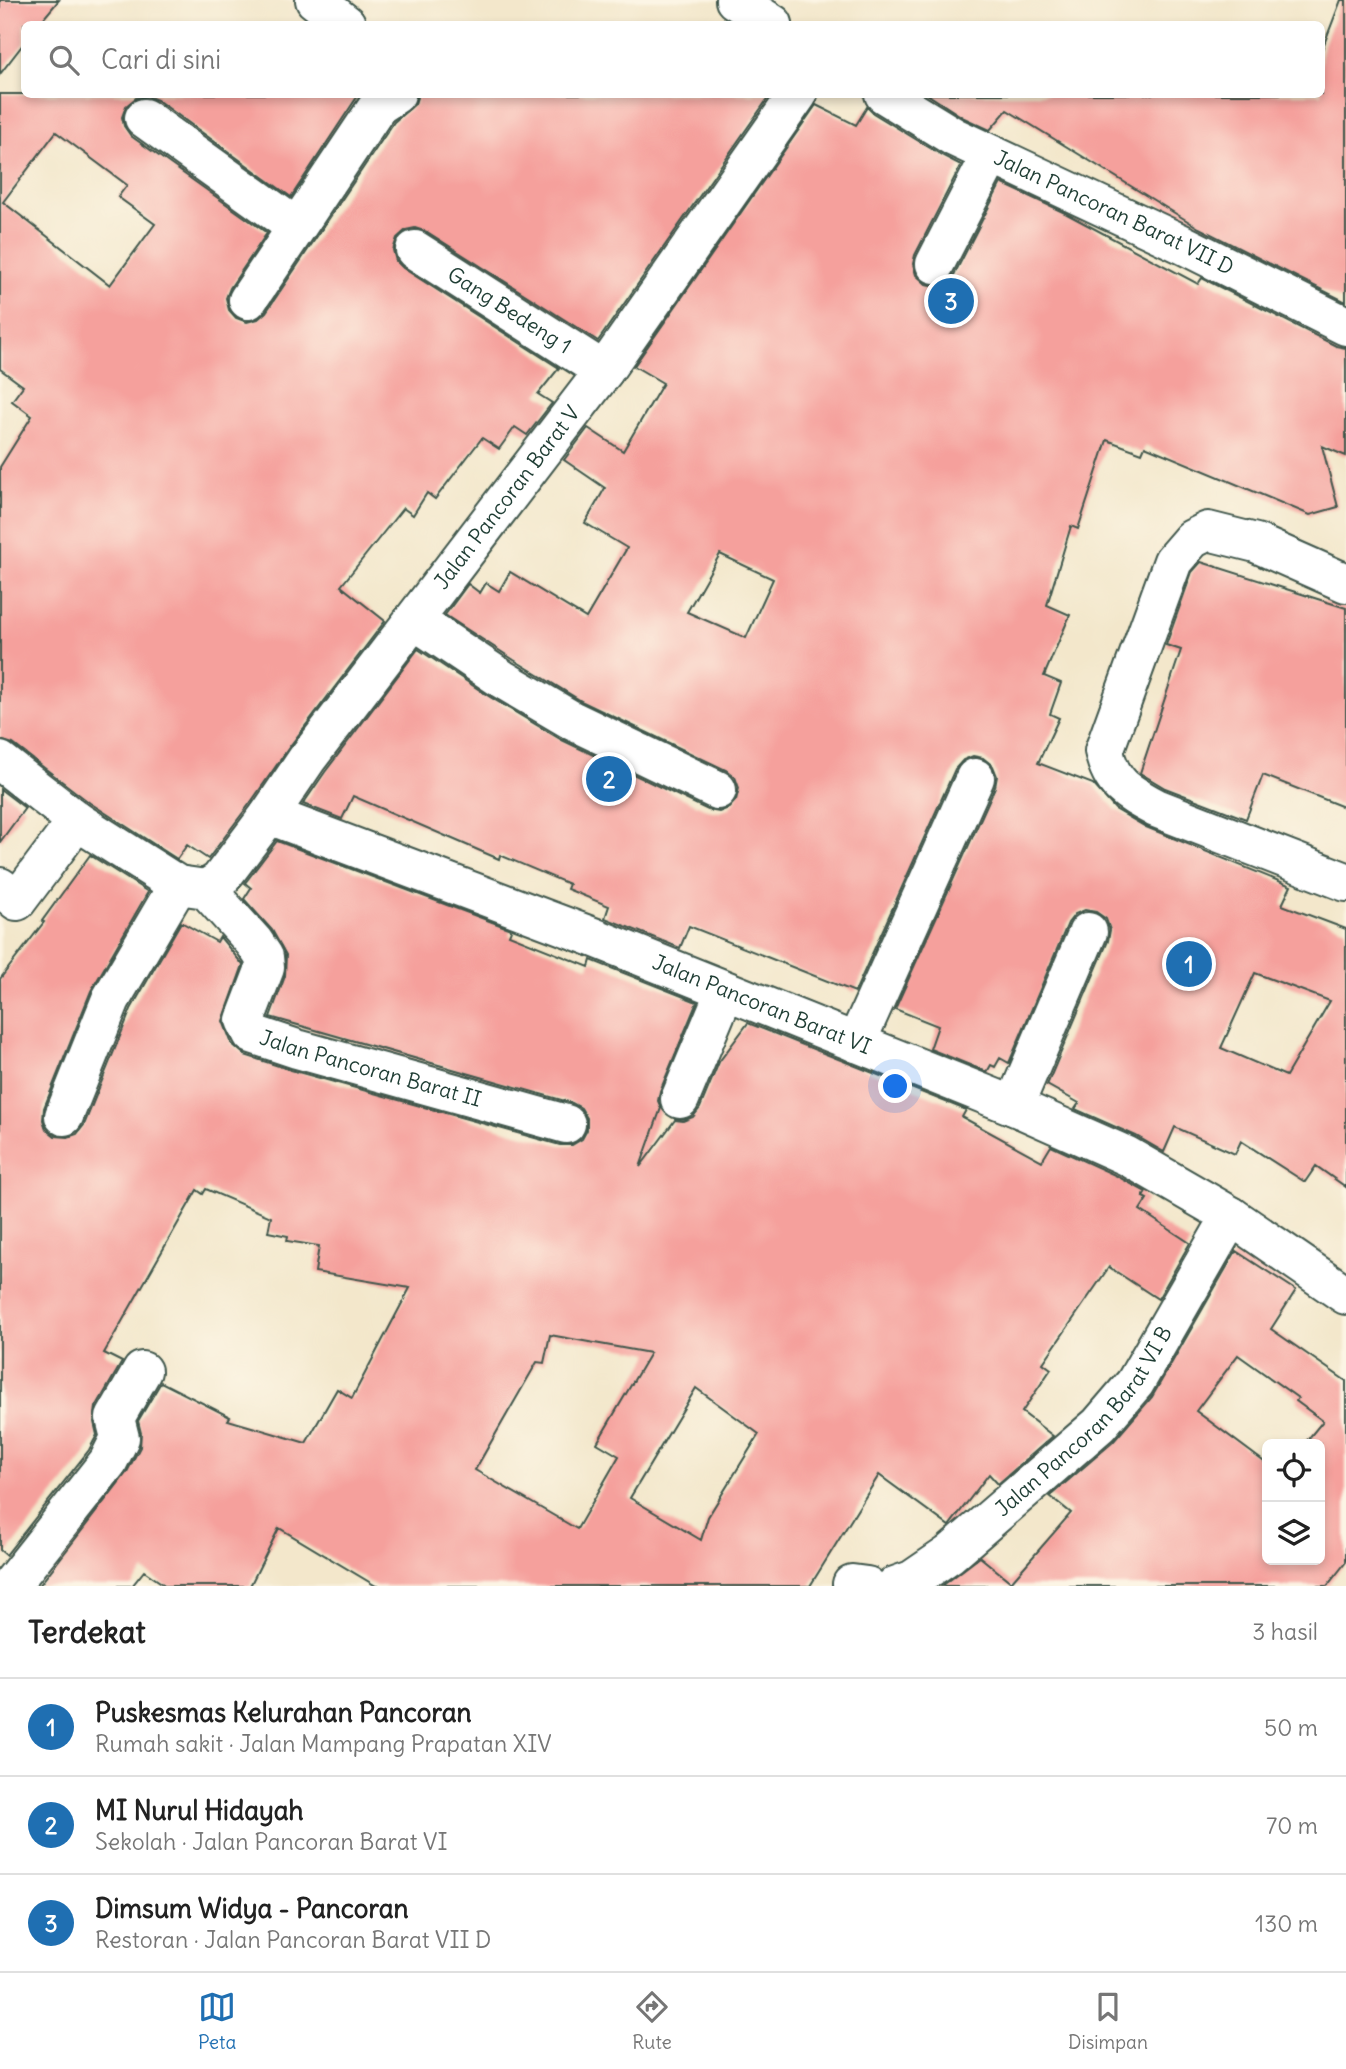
<!DOCTYPE html>
<html lang="id">
<meta charset="utf-8">
<style>
:root{--surface:#fff;--page:#f2f2f2;--text:#222;--muted:#767676;--line:#e0e0e0;--accent:#1f6fb2}
body{margin:0;font-family:Delius,sans-serif;background:var(--page);color:var(--text)}
.controls{position:absolute;right:21px;bottom:21px;display:grid;overflow:hidden;border-radius:10px;box-shadow:0 4px 10px #0003}
.controls button{width:63px;height:63px;display:grid;place-items:center;padding:0;border:0;border-bottom:2px solid var(--line);background:var(--surface);color:var(--text);font:35px sans-serif}
.you{position:absolute;left:896px;top:1087px;width:24px;height:24px;margin:-18px;border:5px solid #fff;border-radius:50%;background:#1a73e8;box-shadow:0 0 0 10px #1a73e833}
.badge{display:grid;place-items:center;width:46px;height:46px;border-radius:50%;background:var(--accent);color:#fff;font-size:23px;font-weight:700}
.pin{position:absolute;translate:-50% -50%;border:4px solid #fff;box-shadow:0 2px 7px #0006}
.list{margin:0;padding:0;list-style:none}
h2{display:flex;justify-content:space-between;align-items:center;height:91px;margin:0;padding:0 28px;font-size:30px}
h2 small{font-size:23px;font-weight:400;color:var(--muted)}
.list li{display:grid;grid-template-columns:46px 1fr auto;gap:21px;align-items:center;box-sizing:border-box;height:98px;padding:0 28px;border-top:2px solid var(--line)}
.list b{display:block;font-size:26px;white-space:nowrap}
.list p{margin:0;font-size:23px;white-space:nowrap;color:var(--muted)}
.list em{font-size:23px;font-style:normal;color:var(--muted)}
.icon{flex:none;width:38px;height:38px;fill:none;stroke:currentColor;stroke-width:2;stroke-linecap:round;stroke-linejoin:round}
.map{position:relative;flex:none;width:1346px;height:1586px;overflow:hidden}
.search{position:absolute;background:var(--surface);box-shadow:0 4px 10px #0003;left:21px;right:21px;top:21px;height:77px;display:flex;align-items:center;gap:18px;box-sizing:border-box;padding:0 24px;border-radius:10px;color:var(--muted);font-size:26px}
.sheet{height:385px;background:var(--surface)}
nav{display:flex;justify-content:space-around;align-items:center;box-sizing:border-box;height:98px;border-top:2px solid var(--line);background:var(--surface);font-size:19px;color:var(--muted)}
nav a{display:grid;justify-items:center;gap:4px}
nav .on{color:var(--accent)}
.map>svg:first-child{display:block}
.building{fill:#f5a09c;fill-rule:evenodd}
.lines{fill:none;stroke-linecap:round;stroke-linejoin:round}
.minor-casing{stroke:#3f564b;stroke-width:42}
.minor{stroke:#fff;stroke-width:38}
.labels{text-anchor:middle;stroke-width:5;stroke-linejoin:round;paint-order:stroke}
.street-label{font-size:21px;fill:#1f3d34;stroke:#fcf5e5}
</style>
<div class="map">
<svg width="1346" height="1586" viewBox="0 0 1346 1586">
<rect width="100%" height="100%" fill="#fcf5e5"/>
<filter id="ink" filterUnits="userSpaceOnUse"><feTurbulence type="fractalNoise" baseFrequency=".0143" numOctaves="2"/><feDisplacementMap in="SourceGraphic" scale="14" xChannelSelector="R" yChannelSelector="G"/><feConvolveMatrix kernelMatrix="1 2 1 2 8 2 1 2 1" color-interpolation-filters="sRGB"/></filter>
<filter id="wash" filterUnits="userSpaceOnUse"><feTurbulence type="fractalNoise" baseFrequency=".00686" numOctaves="4" result="noise"/><feDisplacementMap in="SourceGraphic" scale="28" xChannelSelector="R" yChannelSelector="G"/><feGaussianBlur stdDeviation="1.57" result="paint"/><feColorMatrix in="noise" values="0 0 0 0 0 0 0 0 0 0 0 0 0 0 0 0 0 1.4 0 .05"/><feComposite in="paint" operator="in"/></filter>
<g filter="url(#wash)">
<rect width="100%" height="100%" fill="#f3e7cb"/>
<g id="blocks">
<!-- building -->
<g class="building">
<path d="M0,0h59l-20,24h-15v19l-24,31z"/>
<path d="M1341,0h5v302l-147,-74 -192,-118 -17,20 -26,-12 -37,-24h394v-42z"/>
<path d="M0,94h359l-68,103 -134,-97 -10,-4 -11,2 -10,8 -4,11 2,9 7,10 136,97 -37,55 -4,10 3,12 7,8 11,4 11,-3 8,-7 128,-190 21,-18 3,-10h353l-173,247 -171,-109 -12,-4 -9,2 -9,8 -4,12 3,11 7,7 156,100 -21,26 14,9 -25,32 -12,-8 -16,22 -17,-11 -47,61 -8,-6 -14,22 -10,-7 -62,78 44,35 -95,125 -39,56 -43,57 -21,-14 -10,14 -87,-56 -77,-59 -13,-4v-273l32,-51 -20,-15 11,-15 -23,-17zM56,132l71,53 -9,12 37,27 -45,61 -107,-83z"/>
<path d="M816,105l40,20 11,-18 6,6 70,43 18,9 -46,90 -2,9 3,11 10,9 9,2 11,-3 8,-8 47,-92 64,30 133,71 4,-6 134,68 10,2v108l-24,-10 16,61 -28,8 -165,-69 -3,7 -35,-13 -29,89 -7,-3 -24,79 23,10 -26,61 17,7 -11,31 9,4 -21,45 55,21 22,25 31,18 145,59 -9,19 64,24v258l-30,-21 -11,16 -64,-41 -6,13 -60,-27 -11,25 -28,-16 -61,-27 4,-6 -32,-18 61,-144 2,-11 -4,-11 -10,-7 -11,-2 -10,4 -7,9 -59,140 -9,-5 -5,9 -4,-2 -4,7 -57,-23 8,-23 -43,-17 100,-222 2,-11 -4,-10 -10,-8 -10,-2 -10,4 -8,9 -100,223 -166,-66 -9,22 -75,-30 4,-12 -42,-17 2,-5 -69,-29 -1,4 -146,-63 -11,23 -39,-15 22,-32 93,-123 72,48 72,43 146,70 11,2 10,-4 7,-8 3,-12 -4,-11 -9,-7 -143,-68 -69,-42 -69,-45 23,-31 12,9 6,-10 13,8 11,-19 76,46 41,-70 -42,-25 20,-35 -41,-28 24,-32 35,23 40,-68 -29,-17zM720,554l53,25 -27,59 -59,-26zM1255,973l75,28 -44,75 -65,-28z"/>
<path d="M1201,562l145,46v200l-83,-33 -17,44 -81,-31 -25,-15 41,-123 -15,-5 26,-73z"/>
<path d="M0,789l25,19 -25,34z"/>
<path d="M277,841l231,87 3,2 -2,5 80,32 2,-7 106,42 -37,89 -2,10 3,7 -21,59 35,-47 8,1 10,-4 7,-9 19,-46 29,-39 218,87 -4,7 80,44 9,-15 66,30 29,16 -3,5 4,2 -7,11 50,33 -32,56 -49,-32 -66,96 8,6 -29,43 31,24 -55,48 -9,-10 -40,52 -70,-51 -69,111h-434l-97,-58 -29,58h-84l-22,-15 -12,15h-93l88,-114 13,-25 1,-14 -3,-12 23,-39 69,35 -2,3 78,23 31,-54 15,9 58,-110 -95,-16 4,-26 -32,-5 1,-5 -20,-4 3,-15 -65,-28 -3,5 -6,-4 -93,163 18,9 -26,45 -2,15 3,13 -8,15 -83,105 -6,-5v-571l44,-57 -2,-1 48,-66 58,37 -57,99 -47,117 -1,12 3,9 9,7 13,1 9,-3 7,-9 47,-116 50,-87 36,20 3,-5 23,28 -20,56 9,23 13,11 46,15 269,75h12l10,-6 5,-9v-12l-6,-10 -9,-5 -302,-86 15,-41 1,-21 -14,-25 -28,-31 7,-11 -6,-5zM550,1335l100,18 -53,90 22,13 -42,73 -102,-59 62,-108 7,1zM696,1388l63,46 -51,83 -7,23 -71,-42z"/>
<path d="M1236,1251l60,39 -25,39 75,52v181l-19,24h-385l38,-29 31,25 60,-69 -21,-17 63,-54 39,-45zM1238,1355l60,43 -2,3 27,20 -19,23h16v116h-53v-96l-71,-53z"/>
</g>
</g>
</g>
<g filter="url(#ink)">
<use href="#blocks" fill-opacity="0" stroke="#3f564b" stroke-width="2"/>
<g class="lines">
<defs>
<g id="minor">
<path d="M315,0l31,24"/>
<path d="M735,0l38,24"/>
<path id="s1" d="M884,94l70,43 226,106 166,83"/>
<path d="M144,118l152,109"/>
<path id="s2" d="M415,250l189,121"/>
<path d="M935,264l56,-109"/>
<path d="M248,300l130,-194 18,-12"/>
<path d="M1346,583l-90,-40 -48,-12 -16,8 -19,22 -69,190c7,33 23,41 52,57l190,74"/>
<path d="M414,620l88,59 71,42 144,69"/>
<path id="s3" d="M0,761l77,60 101,64 28,4 48,53 10,15 1,11 -20,52 7,14 45,15 269,75"/>
<path id="s4" d="M269,815l324,122 421,169 113,50 104,60 115,79"/>
<path d="M0,887l17,14 60,-80"/>
<path id="s5" d="M206,889l13,-8 50,-66 38,-56 297,-388 194,-277"/>
<path d="M856,1043l119,-265"/>
<path d="M680,1099l45,-108"/>
<path d="M1014,1106l74,-174"/>
<path d="M64,1116l47,-117 67,-114"/>
<path d="M852,1584l15,2"/>
<path d="M10,1586l98,-124 12,-24 -5,-20 27,-47"/>
<path id="s6" d="M895,1586l17,-6 38,-26 149,-129 36,-42 96,-167"/>
</g>
</defs>
<!-- minor casing -->
<use href="#minor" class="minor-casing"/>
<!-- minor -->
<use href="#minor" class="minor"/>
</g>
</g>
<g class="labels">
<!-- street labels -->
<g class="street-label">
<text dy="7" stroke="none"><textPath href="#s1" startOffset="259">Jalan Pancoran Barat VII D</textPath></text>
<text dy="7" stroke="none"><textPath href="#s2" startOffset="112">Gang Bedeng 1</textPath></text>
<text dy="7" stroke="none"><textPath href="#s5" startOffset="495">Jalan Pancoran Barat V</textPath></text>
<text dy="7" stroke="none"><textPath href="#s4" startOffset="528">Jalan Pancoran Barat VI</textPath></text>
<text dy="7" stroke="none"><textPath href="#s3" startOffset="541">Jalan Pancoran Barat II</textPath></text>
<text dy="7" stroke="none"><textPath href="#s6" startOffset="254">Jalan Pancoran Barat VI B</textPath></text>
</g>
</g>
</svg>
<div class="controls">
<button><svg class="icon" aria-label="locate" viewBox="0 0 24 24"><circle cx="12" cy="12" r="6"/><path d="M12 2v4M12 18v4M2 12h4M18 12h4"/></svg></button>
<button><svg class="icon" aria-label="layers" viewBox="0 0 24 24"><path d="M12 4l9 5-9 5-9-5zM3 14l9 5 9-5"/></svg></button>
</div>
<div class="you"></div>
<div class="pin badge" style="left:1189px;top:964px">1</div>
<div class="pin badge" style="left:609px;top:779px">2</div>
<div class="pin badge" style="left:951px;top:301px">3</div>
<div class="search"><svg class="icon" aria-label="search" viewBox="0 0 24 24"><circle cx="10" cy="10" r="6"/><path d="M15 15l6 6"/></svg>Cari di sini</div>
</div>
<section class="sheet">
<h2>Terdekat<small>3 hasil</small></h2>
<ul class="list">
<li><span class="badge">1</span><div><b>Puskesmas Kelurahan Pancoran</b><p>Rumah sakit · Jalan Mampang Prapatan XIV</p></div><em>50 m</em></li>
<li><span class="badge">2</span><div><b>MI Nurul Hidayah</b><p>Sekolah · Jalan Pancoran Barat VI</p></div><em>70 m</em></li>
<li><span class="badge">3</span><div><b>Dimsum Widya - Pancoran</b><p>Restoran · Jalan Pancoran Barat VII D</p></div><em>130 m</em></li>
</ul>
</section>
<nav>
<a class="on"><svg class="icon" aria-label="map" viewBox="0 0 24 24"><path d="M3 6l6-2 6 2 6-2v14l-6 2-6-2-6 2zM9 4v14M15 6v14"/></svg>Peta</a>
<a><svg class="icon" aria-label="directions" viewBox="0 0 24 24"><path d="M12 3l9 9-9 9-9-9zM9 14v-3h6M13 9l2 2-2 2"/></svg>Rute</a>
<a><svg class="icon" aria-label="saved" viewBox="0 0 24 24"><path d="M7 4h10v16l-5-4-5 4z"/></svg>Disimpan</a>
</nav>
